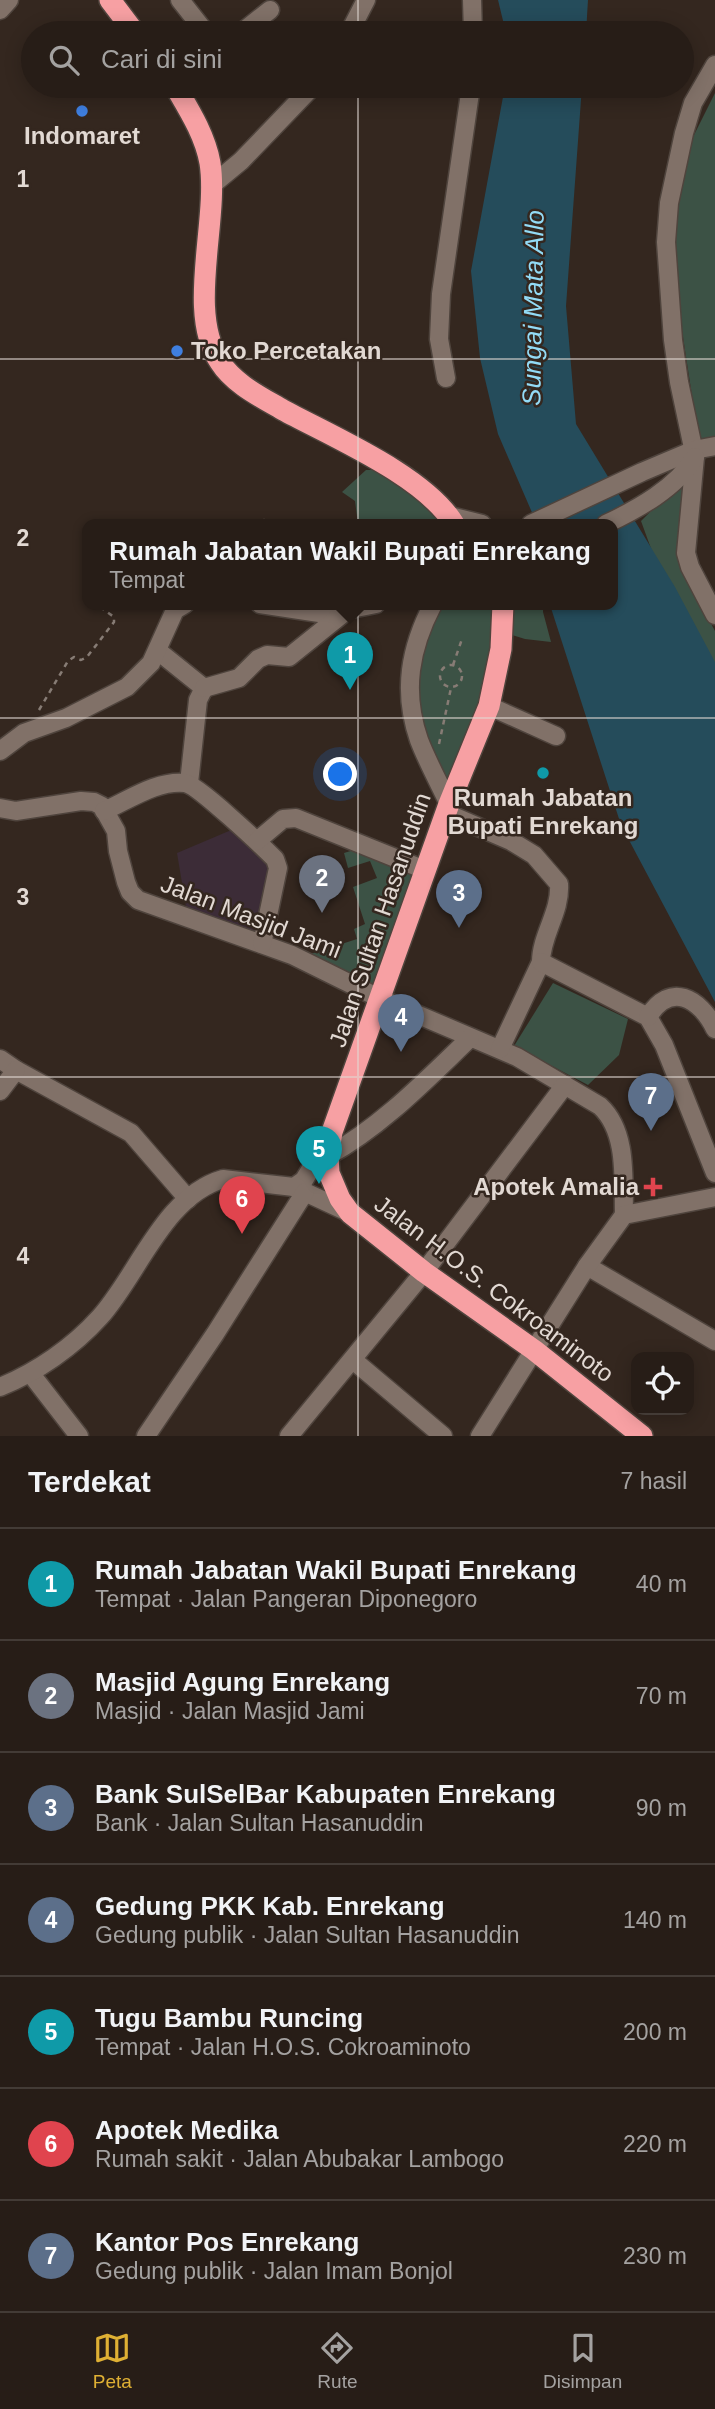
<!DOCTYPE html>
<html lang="id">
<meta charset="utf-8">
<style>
:root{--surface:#271d17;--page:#2f2620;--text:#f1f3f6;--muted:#a4a2a1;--line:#433b36;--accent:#dfb034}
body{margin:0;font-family:Helvetica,sans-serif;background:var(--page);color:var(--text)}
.controls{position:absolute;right:21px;bottom:21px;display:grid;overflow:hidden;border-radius:14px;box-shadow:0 4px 18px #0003}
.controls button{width:63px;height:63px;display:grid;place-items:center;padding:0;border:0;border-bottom:2px solid var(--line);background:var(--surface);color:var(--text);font:35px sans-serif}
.you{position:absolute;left:341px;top:775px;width:24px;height:24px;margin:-18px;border:5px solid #fff;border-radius:50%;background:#1a73e8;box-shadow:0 0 0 10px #1a73e833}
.badge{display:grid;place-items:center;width:46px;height:46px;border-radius:50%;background:var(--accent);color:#fff;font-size:23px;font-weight:700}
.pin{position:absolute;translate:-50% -58px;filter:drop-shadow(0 2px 4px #0008)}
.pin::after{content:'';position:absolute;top:37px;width:24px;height:21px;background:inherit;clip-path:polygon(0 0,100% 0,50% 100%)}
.popup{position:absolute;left:82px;top:519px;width:536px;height:91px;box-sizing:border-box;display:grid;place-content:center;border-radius:14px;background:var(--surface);filter:drop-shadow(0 2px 5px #0005);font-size:23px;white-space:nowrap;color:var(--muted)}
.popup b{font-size:26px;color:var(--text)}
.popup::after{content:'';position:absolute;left:50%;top:100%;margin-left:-14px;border:14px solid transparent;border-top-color:var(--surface)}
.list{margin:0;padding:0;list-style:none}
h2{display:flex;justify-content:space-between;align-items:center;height:91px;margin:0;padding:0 28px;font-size:30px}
h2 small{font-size:23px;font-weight:400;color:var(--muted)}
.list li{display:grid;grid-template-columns:46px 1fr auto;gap:21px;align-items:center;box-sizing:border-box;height:112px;padding:0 28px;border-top:2px solid var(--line)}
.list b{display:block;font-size:26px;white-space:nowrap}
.list p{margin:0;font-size:23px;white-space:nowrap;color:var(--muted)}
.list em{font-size:23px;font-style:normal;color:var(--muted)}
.icon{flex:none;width:38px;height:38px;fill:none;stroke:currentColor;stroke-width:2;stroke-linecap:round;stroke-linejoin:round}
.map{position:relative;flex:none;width:715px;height:1436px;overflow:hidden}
.search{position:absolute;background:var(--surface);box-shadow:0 4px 18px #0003;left:21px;right:21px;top:21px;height:77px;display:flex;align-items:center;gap:18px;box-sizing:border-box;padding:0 24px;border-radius:38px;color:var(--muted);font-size:26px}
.sheet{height:875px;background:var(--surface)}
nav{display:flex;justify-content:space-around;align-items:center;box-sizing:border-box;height:98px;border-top:2px solid var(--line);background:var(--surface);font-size:19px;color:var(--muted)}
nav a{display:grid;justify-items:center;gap:4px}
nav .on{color:var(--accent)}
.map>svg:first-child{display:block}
.education{fill:#3c2c37}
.green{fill:#3c5245}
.water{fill:#254c5b}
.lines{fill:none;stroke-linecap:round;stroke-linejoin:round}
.minor-casing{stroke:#4f443d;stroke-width:21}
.highway-casing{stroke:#4f443d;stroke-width:24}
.path{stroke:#877c75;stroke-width:2.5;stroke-dasharray:5 5;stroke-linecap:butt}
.minor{stroke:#817168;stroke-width:18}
.highway{stroke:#f7a0a3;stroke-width:21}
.grid{fill:none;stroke:#e2d9d3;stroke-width:2;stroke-opacity:0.55}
.shop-dot{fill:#3f7fe0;stroke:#34271f;stroke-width:2.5}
.culture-dot{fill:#0f9aa8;stroke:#34271f;stroke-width:2.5}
.health-dot{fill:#e0444e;stroke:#34271f;stroke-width:2.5}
.labels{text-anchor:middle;stroke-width:5;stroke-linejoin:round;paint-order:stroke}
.poi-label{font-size:24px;font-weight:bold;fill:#e2d9d3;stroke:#34271f}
.street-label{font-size:24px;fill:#e2d9d3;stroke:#34271f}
.water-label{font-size:26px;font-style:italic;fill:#93dbf6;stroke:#34271f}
.grid-label{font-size:23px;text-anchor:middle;font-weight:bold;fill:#e2d9d3;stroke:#34271f;stroke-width:5;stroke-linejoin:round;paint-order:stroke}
</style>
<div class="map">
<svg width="715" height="1436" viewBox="0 0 715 1436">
<rect width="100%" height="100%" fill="#34271f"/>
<!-- education -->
<path class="education" d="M236,828l36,32 -13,79 -72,-26 -10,-60z"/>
<!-- green -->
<g class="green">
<path d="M715,93v351l-15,4 -27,-176 3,-67 17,-68z"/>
<path d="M366,470h16l67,54h-91l-3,-23 -13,-9z"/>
<path d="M686,476l9,118 20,37v60l-50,-104 -24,-66z"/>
<path d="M436,604h57l-2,80 -42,112 -14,-32 -23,-79z"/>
<path d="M506,604h37v8l8,30 -26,-3 -19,-6z"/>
<path d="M357,849l61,27 -40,119 -74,-39 53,-17 -3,-10 11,-5 -12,-37 24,-9 -7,-17 -22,7 -4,-15z"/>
<path d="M553,983l75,36 -9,36 -31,30 -74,-39z"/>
</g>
<!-- water -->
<g class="water">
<path d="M498,0h90l-2,33h-80z"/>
<path d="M505,86h77l-16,220 10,118 99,163 40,75v340l-94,-177 -70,-217v-4h61v-80h-75l-39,-90 -18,-76 -9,-87z"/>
</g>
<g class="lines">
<defs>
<g id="minor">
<path d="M180,0l26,33"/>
<path d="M472,0l1,33"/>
<path d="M0,10l9,-10"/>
<path d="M241,33l29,-23"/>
<path d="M349,33l17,-33"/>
<path d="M715,65l-22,38 -9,30 -15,70 -3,39 7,98 6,42 16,75 -9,96 4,14 25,48"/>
<path d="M212,185l29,-24 72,-75"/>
<path d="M446,378l-7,-39 2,-45 30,-208"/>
<path d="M450,516l32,8"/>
<path d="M531,524l111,-52 52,-22 21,-4"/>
<path d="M606,524c32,-15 70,-36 89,-67"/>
<path d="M260,604l66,10 50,-10"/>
<path d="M433,604c-23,44 -31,87 -14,136 8,21 20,43 30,64"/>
<path d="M158,651l46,37 -6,12 -9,83"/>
<path d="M204,688l35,-10 19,-19 9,-4 22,2 56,-45"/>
<path d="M489,706l67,30"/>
<path d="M0,751l24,-18 42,-15 61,-31 24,-24 24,-53 10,-6"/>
<path d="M0,808l16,3 65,-10 13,1 8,4 14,25 2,20 8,31 4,10 8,8 154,55 89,44 136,58 83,49c28,26 23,73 24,109"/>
<path d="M104,811c25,-11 53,-31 81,-28 13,2 77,63 90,76l3,9 -16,76"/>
<path d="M446,813l65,28 23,14 25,29c2,28 -18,51 -18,78l-41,87"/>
<path d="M257,841l26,-22 13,-1 129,52"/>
<path d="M541,962l107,55 16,28 51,128"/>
<path d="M648,1017c22,-36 52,-19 67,12"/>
<path d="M0,1059l16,11 115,63 57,66"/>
<path d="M0,1091l16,-21"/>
<path d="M328,1156c54,-30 98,-76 142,-118"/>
<path d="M294,1187l56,26"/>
<path d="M587,1266l128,75"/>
<path d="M353,1360l90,76"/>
<path d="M31,1374l48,62"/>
<path d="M0,1387c37,-15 73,-40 100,-70 38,-42 64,-121 123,-138l71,8 10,-7 26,-43"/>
<path d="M146,1436l69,-102 90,-142"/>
<path d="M289,1436l135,-164 141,-187"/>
<path d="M480,1436l107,-170 37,-51 91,-18"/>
</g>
<g id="highway">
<path d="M110,0l25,33"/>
<path d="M175,86c14,24 30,49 35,77 9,58 -24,149 10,199 14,22 41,35 63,48 50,27 142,66 171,114"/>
<path d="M503,604l-2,45 -12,57 -40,98 -117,328 -4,24 1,17 11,26 10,14 74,59 110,78 108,86"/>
</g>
</defs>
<!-- minor casing -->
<use href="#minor" class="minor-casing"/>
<!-- highway casing -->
<use href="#highway" class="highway-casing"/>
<!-- path -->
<g class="path">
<path d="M240,524l25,-4 10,4"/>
<circle cx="451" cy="676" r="11"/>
<path d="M453,665l9,-26"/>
<path d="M39,710l29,-49 6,-4 7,3 6,-3 27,-35v-5l-11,-8 -1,-5"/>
<path d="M439,744l12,-56"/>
</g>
<!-- minor -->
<use href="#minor" class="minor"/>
<!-- highway -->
<use href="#highway" class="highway"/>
</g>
<!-- grid -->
<path class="grid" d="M358,0v33M358,86v1350M0,359h715M0,718h715M0,1077h715"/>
<!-- markers -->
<g class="shop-dot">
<circle cx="82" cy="111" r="7"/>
<circle cx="177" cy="351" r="7"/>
</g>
<circle class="culture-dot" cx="543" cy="773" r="7"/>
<path class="health-dot" d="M649.5 1176.5h7v7h7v7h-7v7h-7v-7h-7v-7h7z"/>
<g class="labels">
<!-- poi labels -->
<g class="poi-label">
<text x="82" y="144">Indomaret</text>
<text x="191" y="359" text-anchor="start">Toko Percetakan</text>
<text x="543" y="806">Rumah Jabatan<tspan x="543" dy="28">Bupati Enrekang</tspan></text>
<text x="639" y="1195" text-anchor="end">Apotek Amalia</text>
</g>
<!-- street labels -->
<g class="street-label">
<text transform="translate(251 917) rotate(21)" y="8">Jalan Masjid Jami</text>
<text transform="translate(380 920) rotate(-71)" y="8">Jalan Sultan Hasanuddin</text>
<text transform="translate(494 1289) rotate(37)" y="8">Jalan H.O.S. Cokroaminoto</text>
</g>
<!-- water labels -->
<g class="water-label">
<text transform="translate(533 308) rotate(-89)" y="9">Sungai Mata Allo</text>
</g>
</g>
<g class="grid-label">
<text x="23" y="187">1</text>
<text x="23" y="546">2</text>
<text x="23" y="905">3</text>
<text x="23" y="1264">4</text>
</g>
</svg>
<div class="controls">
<button><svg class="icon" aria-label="locate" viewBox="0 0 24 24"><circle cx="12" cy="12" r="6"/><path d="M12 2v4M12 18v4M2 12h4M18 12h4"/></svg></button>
</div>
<div class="you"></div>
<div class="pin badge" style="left:350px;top:690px;background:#0f9aa8">1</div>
<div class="popup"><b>Rumah Jabatan Wakil Bupati Enrekang</b>Tempat</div>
<div class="pin badge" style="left:322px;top:913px;background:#6b7280">2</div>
<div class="pin badge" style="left:459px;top:928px;background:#5c6f8a">3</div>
<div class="pin badge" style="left:401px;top:1052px;background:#5c6f8a">4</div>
<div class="pin badge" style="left:319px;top:1184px;background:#0f9aa8">5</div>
<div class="pin badge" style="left:242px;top:1234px;background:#e0444e">6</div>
<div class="pin badge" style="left:651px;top:1131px;background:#5c6f8a">7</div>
<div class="search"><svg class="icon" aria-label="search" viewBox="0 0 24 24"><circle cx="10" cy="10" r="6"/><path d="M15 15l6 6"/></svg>Cari di sini</div>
</div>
<section class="sheet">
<h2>Terdekat<small>7 hasil</small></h2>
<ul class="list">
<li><span class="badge" style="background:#0f9aa8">1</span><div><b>Rumah Jabatan Wakil Bupati Enrekang</b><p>Tempat · Jalan Pangeran Diponegoro</p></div><em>40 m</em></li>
<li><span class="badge" style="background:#6b7280">2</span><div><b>Masjid Agung Enrekang</b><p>Masjid · Jalan Masjid Jami</p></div><em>70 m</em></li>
<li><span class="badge" style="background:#5c6f8a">3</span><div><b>Bank SulSelBar Kabupaten Enrekang</b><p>Bank · Jalan Sultan Hasanuddin</p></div><em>90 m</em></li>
<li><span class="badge" style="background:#5c6f8a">4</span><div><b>Gedung PKK Kab. Enrekang</b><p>Gedung publik · Jalan Sultan Hasanuddin</p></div><em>140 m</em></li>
<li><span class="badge" style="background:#0f9aa8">5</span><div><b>Tugu Bambu Runcing</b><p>Tempat · Jalan H.O.S. Cokroaminoto</p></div><em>200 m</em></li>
<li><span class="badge" style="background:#e0444e">6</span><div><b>Apotek Medika</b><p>Rumah sakit · Jalan Abubakar Lambogo</p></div><em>220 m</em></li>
<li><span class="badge" style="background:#5c6f8a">7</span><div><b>Kantor Pos Enrekang</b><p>Gedung publik · Jalan Imam Bonjol</p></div><em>230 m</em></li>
</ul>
</section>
<nav>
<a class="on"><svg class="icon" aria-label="map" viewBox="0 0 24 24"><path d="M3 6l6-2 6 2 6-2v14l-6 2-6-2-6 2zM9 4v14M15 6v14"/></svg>Peta</a>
<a><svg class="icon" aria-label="directions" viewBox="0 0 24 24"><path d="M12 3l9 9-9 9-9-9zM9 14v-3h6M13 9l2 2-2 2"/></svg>Rute</a>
<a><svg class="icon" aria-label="saved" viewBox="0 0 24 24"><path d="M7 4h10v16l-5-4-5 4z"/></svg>Disimpan</a>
</nav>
